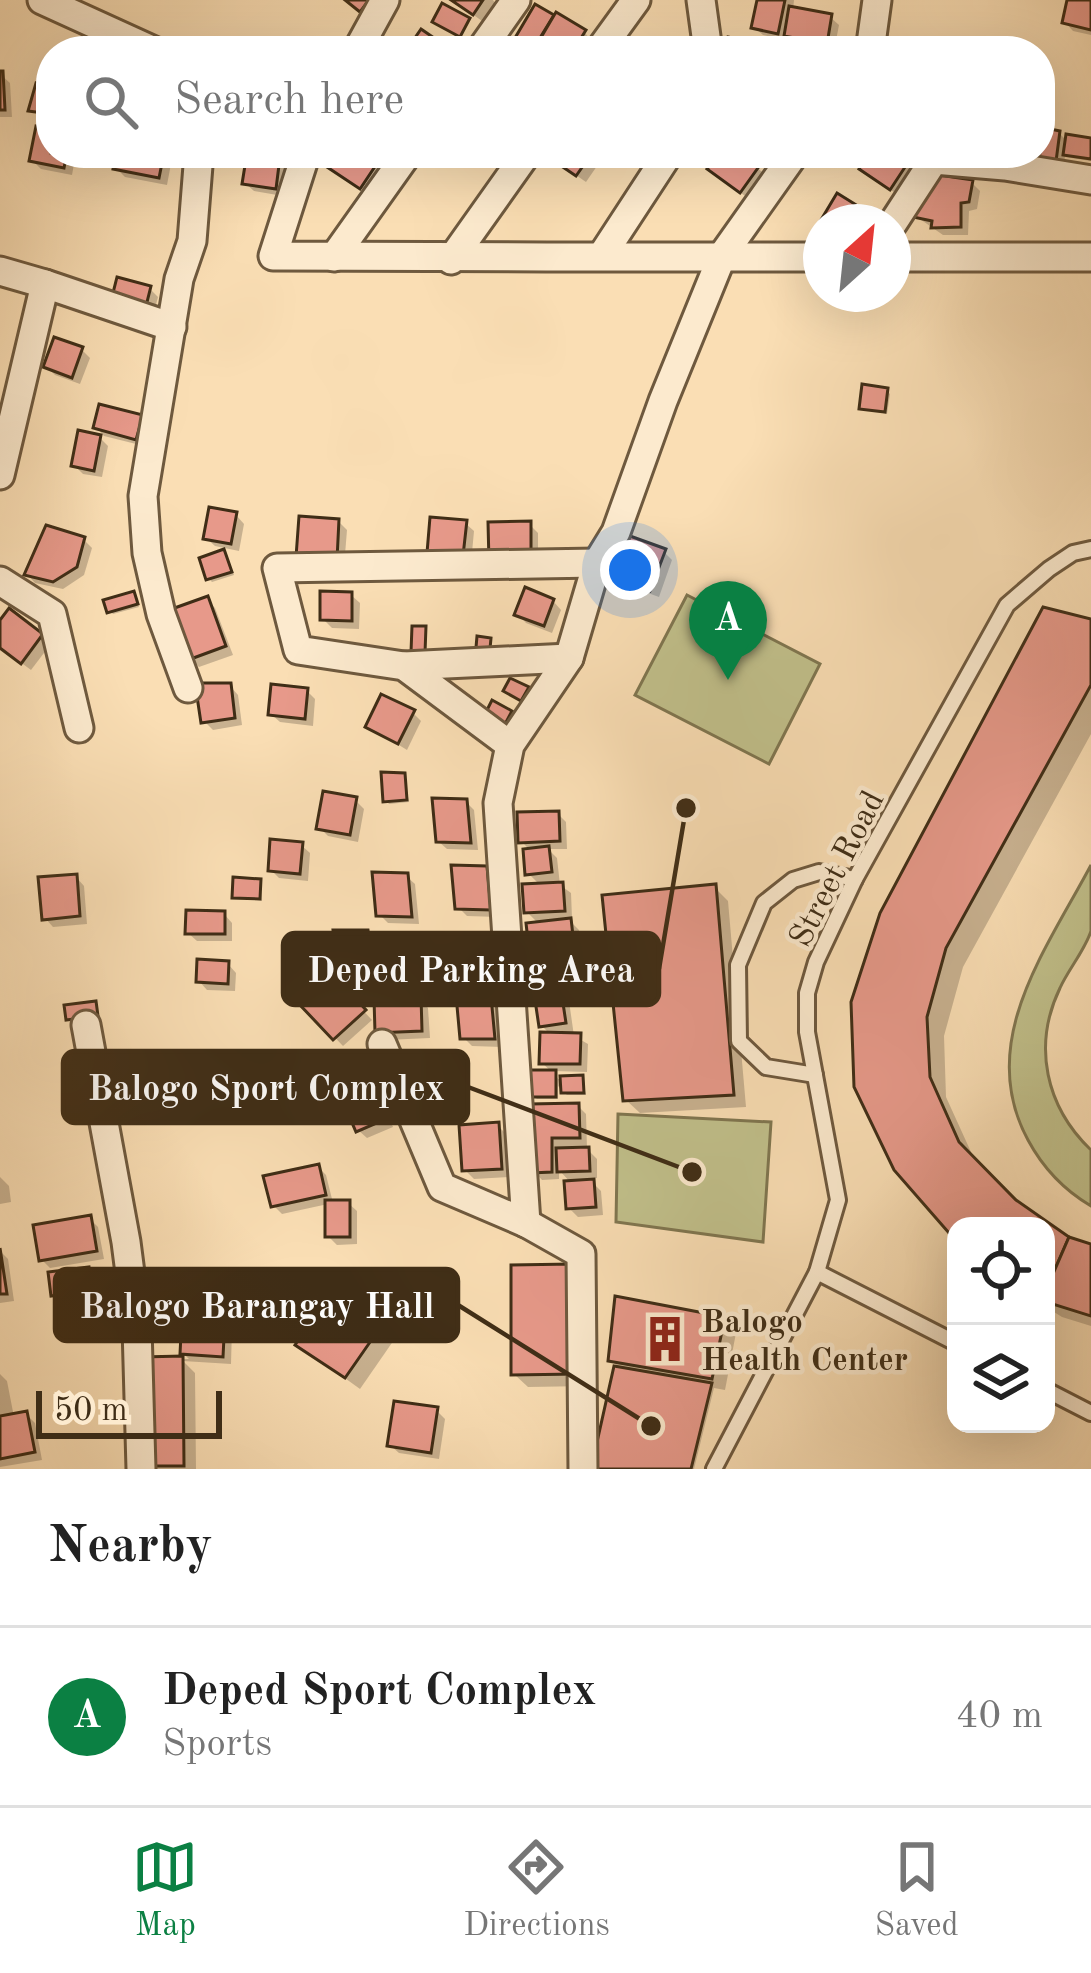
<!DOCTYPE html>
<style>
:root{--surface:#fff;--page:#f2f2f2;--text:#222;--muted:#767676;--line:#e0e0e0;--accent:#0b8043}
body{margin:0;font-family:"Old Standard TT",serif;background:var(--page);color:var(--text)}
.controls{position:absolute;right:36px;bottom:36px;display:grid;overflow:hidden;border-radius:24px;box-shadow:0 12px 48px #0002}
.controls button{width:108px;height:108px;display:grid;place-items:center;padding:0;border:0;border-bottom:3px solid var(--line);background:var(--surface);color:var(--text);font:60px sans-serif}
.compass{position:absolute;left:803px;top:204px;width:108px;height:108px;border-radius:50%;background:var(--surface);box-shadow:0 12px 48px #0002;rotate:27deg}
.scale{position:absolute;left:36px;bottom:30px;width:186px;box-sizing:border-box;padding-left:12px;border:6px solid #3f2d16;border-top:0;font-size:33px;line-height:42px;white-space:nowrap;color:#3f2d16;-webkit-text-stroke:9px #fceace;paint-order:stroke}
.you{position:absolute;left:630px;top:570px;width:42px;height:42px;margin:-30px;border:9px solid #fff;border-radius:50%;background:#1a73e8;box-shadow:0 0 0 18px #1a73e833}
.badge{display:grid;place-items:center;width:78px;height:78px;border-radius:50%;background:var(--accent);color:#fff;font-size:39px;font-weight:700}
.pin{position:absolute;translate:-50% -99px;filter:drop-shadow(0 3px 6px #0008)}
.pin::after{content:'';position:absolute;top:63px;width:42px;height:36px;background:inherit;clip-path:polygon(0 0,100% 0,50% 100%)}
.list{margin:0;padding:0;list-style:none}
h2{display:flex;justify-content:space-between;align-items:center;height:156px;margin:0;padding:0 48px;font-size:51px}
h2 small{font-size:39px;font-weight:400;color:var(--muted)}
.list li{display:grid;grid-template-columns:78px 1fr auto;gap:36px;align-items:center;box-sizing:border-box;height:180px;padding:0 48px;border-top:3px solid var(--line)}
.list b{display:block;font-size:45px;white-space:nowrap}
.list p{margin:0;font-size:39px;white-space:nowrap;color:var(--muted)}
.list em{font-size:39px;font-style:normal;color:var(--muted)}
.icon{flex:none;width:66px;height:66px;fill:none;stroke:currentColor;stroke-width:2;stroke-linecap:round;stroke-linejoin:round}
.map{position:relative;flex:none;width:1091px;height:1469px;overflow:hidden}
.search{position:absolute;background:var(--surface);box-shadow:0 12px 48px #0002;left:36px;right:36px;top:36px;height:132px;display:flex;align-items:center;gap:30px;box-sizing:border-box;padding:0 42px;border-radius:48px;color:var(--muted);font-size:45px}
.sheet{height:336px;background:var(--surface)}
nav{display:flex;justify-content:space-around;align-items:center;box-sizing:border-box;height:168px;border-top:3px solid var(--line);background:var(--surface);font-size:33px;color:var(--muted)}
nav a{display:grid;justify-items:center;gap:6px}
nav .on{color:var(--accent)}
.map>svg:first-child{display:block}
.green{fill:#c1c08b;stroke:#807650;stroke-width:3}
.shadow{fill:#0003}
.building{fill:#e7998a;stroke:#3f2d16;stroke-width:3}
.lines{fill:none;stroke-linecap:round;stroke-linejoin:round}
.lane-casing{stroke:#6e593e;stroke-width:20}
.street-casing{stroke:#6e593e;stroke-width:33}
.lane{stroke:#fceace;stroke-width:14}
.street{stroke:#fceace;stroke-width:27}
.labels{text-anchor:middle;stroke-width:9;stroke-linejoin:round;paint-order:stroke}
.street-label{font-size:33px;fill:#3f2d16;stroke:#fceace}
.poi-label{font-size:33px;font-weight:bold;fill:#3f2d16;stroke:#fceace;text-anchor:start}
.leader{fill:none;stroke:#3f2d16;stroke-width:4.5}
.callout-dot{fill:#3f2d16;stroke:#fceace;stroke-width:4.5}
.callout{fill:#3f2d16;stroke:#3f2d16;stroke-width:4.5}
.callout-label{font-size:36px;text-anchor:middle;font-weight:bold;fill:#fff}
</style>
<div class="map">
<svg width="1091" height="1469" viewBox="0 0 1091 1469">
<rect width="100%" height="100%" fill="#fadeb4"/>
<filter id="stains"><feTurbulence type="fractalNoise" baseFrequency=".00167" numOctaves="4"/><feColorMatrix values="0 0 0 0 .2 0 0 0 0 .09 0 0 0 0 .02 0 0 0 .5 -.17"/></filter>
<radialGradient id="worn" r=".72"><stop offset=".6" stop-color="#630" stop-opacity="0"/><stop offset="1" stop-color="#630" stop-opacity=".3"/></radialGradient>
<!-- green -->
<g class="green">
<path d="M687,595l133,69 -51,100 -134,-69z"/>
<path d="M1091,865c0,20 0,47 0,66 -6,19 -23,39 -31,57 -28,58 -14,119 31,162v56c-27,-16 -48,-38 -63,-66 -53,-97 18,-190 63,-275z"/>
<path d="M618,1114l153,8 -8,120 -147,-20z"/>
</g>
<!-- shadow -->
<g class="shadow">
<path d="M453,0h40l2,3 -13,18z"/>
<path d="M760,0h34l-1,10 37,7 9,8 -5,26 -39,-7 -8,-9 -1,5 -23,-5 -9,-8z"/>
<path d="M1070,0h21v35l-18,-4 -8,-9z"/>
<path d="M536,8l48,24 8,9 -6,10h-62l-8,-8z"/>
<path d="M0,74l10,9 2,34h-12z"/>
<path d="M1040,130l19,3 9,9 23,-1v20l-26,-4 -3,19 -68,-23h46z"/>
<path d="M51,132v21h25l-4,22 -31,-6 -9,-9z"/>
<path d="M119,153h54l-6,32 -42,-8 -9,-9z"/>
<path d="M260,153h29l-1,5 -14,-3 13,14 -4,27 -29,-5 -9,-8 20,-25z"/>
<path d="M340,153h18l27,20 -15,22 -40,-28z"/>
<path d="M568,153h38l-20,29 -16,-11z"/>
<path d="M723,153h16l28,23 -18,23 -29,-22z"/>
<path d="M873,153h18l24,19 -15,24 -29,-19z"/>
<path d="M972,183l8,8 -3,18 -8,2 -1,24h-25l-26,-18z"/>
<path d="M150,289l8,8 -5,19 -30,-8z"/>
<path d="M82,350l8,8 -10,26 -25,-9 -9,-9z"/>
<path d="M887,391l3,3 -3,20 -25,-7z"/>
<path d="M141,418l9,8 -6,20 -40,-10 -8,-9z"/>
<path d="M100,438l8,8 -6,31 -19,-3 -9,-9z"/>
<path d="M236,515l8,9 -5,27 -24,-5 -9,-8z"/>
<path d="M338,521l9,9 -3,37 -45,-12z"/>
<path d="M465,523l9,8 -3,32 -32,-3z"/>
<path d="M529,524l9,9v36h-38z"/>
<path d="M84,540l8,8 -8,27 -21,14 -28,-6 -8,-9z"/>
<path d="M664,552l8,8 -13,37 -33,-12 -8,-8z"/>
<path d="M224,553l10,22 -22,7 -3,-3z"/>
<path d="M133,594l6,13 -26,7 -3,-3z"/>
<path d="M351,595l9,8 -1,26 -27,-1 -9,-9z"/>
<path d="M207,600l8,8 18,47 -34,12 -8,-8z"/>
<path d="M553,601l8,9 -9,23 -26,-10 -8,-9z"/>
<path d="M10,612l40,33 -19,25 -31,-23v-22z"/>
<path d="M1091,622v112l-128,233 -19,69 2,61 30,66 39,41 53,36 23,7v79l-29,-9 -16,-10v-81h-90v10l-99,-150z"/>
<path d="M230,686l8,9 4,30 -29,5 -9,-9z"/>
<path d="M307,691l8,8 -2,27 -33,-4 -9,-8z"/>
<path d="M413,713l8,8 -14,29 -39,-24z"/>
<path d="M404,776l5,26 -20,2 -3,-4z"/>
<path d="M355,800l9,9 -6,33 -30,-6 -8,-8z"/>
<path d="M466,802l8,8 4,40 -31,-1 -9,-8z"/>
<path d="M558,814l8,8 1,27h-19l9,9 3,27 11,8 1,25 -4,1 11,11 3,32 -41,4 -8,-9 6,-33 -12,-12 14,-26 -13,-13 3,-22 -10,-10z"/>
<path d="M301,845l9,8 -2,28 -29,-3 -8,-8z"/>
<path d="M485,869l9,8 4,40 -31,-1 -9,-9z"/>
<path d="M406,876l9,8 4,40 -31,-1 -9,-9z"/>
<path d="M76,877l8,9 3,38 -34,3 -8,-9z"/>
<path d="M260,882l2,19 -27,-5z"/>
<path d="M714,887l14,14 18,206 -106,6 -14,-13z"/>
<path d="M224,914l8,9v18h-35l-9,-8z"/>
<path d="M367,933l9,9 4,39h-32l-8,-9z"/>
<path d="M228,964l8,9 -1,18 -28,-1 -8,-9z"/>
<path d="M333,979l39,41 -29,26 -39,-41z"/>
<path d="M560,993l9,8 5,35 14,8 -1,28 -34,-1 5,8 24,-1 4,17h-19l-9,-9v13h-21l-3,-3 19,-23 -11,-10 9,-28 -9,-9z"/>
<path d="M420,999l8,9 2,30 -44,2 -8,-9z"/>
<path d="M490,999l9,8 3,40 -30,-1 -9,-9z"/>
<path d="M368,1080l8,9 17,38 -26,11 -9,-8z"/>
<path d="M578,1106l8,8 1,35 10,10v19l-8,1 12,12 2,24 -25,2 -9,-9 3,-24 -13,-14v9l-17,1 -8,-9 -1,-64z"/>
<path d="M498,1126l8,8 3,43 -35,2 -9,-9z"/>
<path d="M318,1167l8,8 7,28h15l9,8v33l-20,1 -9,-9v-32l-46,10 -8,-8z"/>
<path d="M0,1177l9,9 2,16 -11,2z"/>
<path d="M90,1219l8,8 6,32 -54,9 -9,-9z"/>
<path d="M0,1251l8,8 6,42 -14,2z"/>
<path d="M571,1267l18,119 -61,1 -14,-13z"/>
<path d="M88,1271l9,8 2,19 -37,5 -9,-8z"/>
<path d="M224,1320l8,8 -1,36 -48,-3 12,12 1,96h-46l-6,-109 45,-1 -6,-6z"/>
<path d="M723,1320l13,13 -11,57 -11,-2 -20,81h-100l23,-103 -6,-6z"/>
<path d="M382,1324l14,13 -36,52 -61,-44z"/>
<path d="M0,1374l7,7 7,36 12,-3 9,9 7,37 -42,7z"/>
<path d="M436,1410l9,9 -6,40 -40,-6 -9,-8z"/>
</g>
<!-- building -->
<g class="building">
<path d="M345,0h24l-9,12z"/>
<path d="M451,0h32l-10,15z"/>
<path d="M757,0h28l-7,34 -27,-6z"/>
<path d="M1067,0h24v30l-29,-7z"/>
<path d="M442,3l28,15 -10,19 -28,-15z"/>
<path d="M535,4l19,11 -22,36h-7l-13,-8z"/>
<path d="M789,6l43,8 -5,30 -43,-8z"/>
<path d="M556,12l30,18 -13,21h-40z"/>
<path d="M421,29l32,22h-47z"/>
<path d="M728,37l40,9 -1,5h-42z"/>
<path d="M0,71h3l2,39h-5z"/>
<path d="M36,83l15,7v24l-23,-3z"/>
<path d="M36,126l15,3v24h16l-3,15 -35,-7z"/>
<path d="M1040,127l20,4 -5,38 -28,-4 2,-12h11z"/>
<path d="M1066,134l25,4v21l-28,-4z"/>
<path d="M116,153h48l-5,25 -46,-9z"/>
<path d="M247,153l33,4 -4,32 -34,-5z"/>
<path d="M336,153h28l14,9 -18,27 -33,-22z"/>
<path d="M564,153h28l-16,23 -19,-13z"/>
<path d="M719,153h25l16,12 -20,28 -33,-24z"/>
<path d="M869,153h28l12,8 -19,29 -31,-21z"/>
<path d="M932,174l41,6 -4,22 -8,1v24l-30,1 1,-7 -19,-4z"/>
<path d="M837,193l37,23 -3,6h-50v23h-15z"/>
<path d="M117,277l34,9 -6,24 -34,-9z"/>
<path d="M54,337l29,10 -11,31 -29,-11z"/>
<path d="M862,384l26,4 -3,24 -26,-3z"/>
<path d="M99,404l44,11 -7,25 -43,-12z"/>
<path d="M78,430l23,5 -7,36 -23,-5z"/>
<path d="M209,507l28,5 -6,32 -28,-5z"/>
<path d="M299,516l40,3 -2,41 -41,-3z"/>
<path d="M430,517l37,3 -4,36 -36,-3z"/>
<path d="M531,521v41h-42l-1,-40z"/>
<path d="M46,525l39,12 -8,30 -24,15 -29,-7z"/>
<path d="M630,536l36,13 -16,42 -36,-13z"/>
<path d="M224,549l8,23 -26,8 -7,-22z"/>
<path d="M525,587l29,12 -10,27 -30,-11z"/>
<path d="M134,591l4,13 -31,9 -4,-13z"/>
<path d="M320,591l32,1v29l-32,-1z"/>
<path d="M208,596l18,50 -38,14 -19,-50z"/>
<path d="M1043,607l48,12v66l-145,263 -19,69 3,60 29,65 57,58 53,37 -23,53v-64h-90v15l-62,-71 -40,-83 -3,-85 29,-89z"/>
<path d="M9,608l34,26 -22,30 -21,-16v-28z"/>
<path d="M412,626h14l-1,27 -14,-1z"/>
<path d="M477,636l14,2 -2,22 -14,-1z"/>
<path d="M510,678l19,9 -8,14 -18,-10z"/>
<path d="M195,683h36l4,35 -34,5z"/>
<path d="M271,684l37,4 -3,31 -37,-4z"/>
<path d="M381,694l34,16 -17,34 -33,-17z"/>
<path d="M492,700l20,11 -8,15 -20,-10z"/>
<path d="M381,772l24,1 2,27 -24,2z"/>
<path d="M323,791l34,6 -7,38 -34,-6z"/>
<path d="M432,798l35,1 4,44 -35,-1z"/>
<path d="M559,811l1,30 -42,2 -1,-31z"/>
<path d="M270,839l33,3 -3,32 -32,-3z"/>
<path d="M549,846l3,26 -27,3 -2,-26z"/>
<path d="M451,865l36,1 4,44 -36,-1z"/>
<path d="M372,872l36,1 4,44 -36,-1z"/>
<path d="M77,874l3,42 -38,4 -4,-43z"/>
<path d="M233,877l28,2 -1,20 -28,-1z"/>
<path d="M563,882l2,29 -41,2 -2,-29z"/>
<path d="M716,884l18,211 -111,6 -21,-206z"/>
<path d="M186,910l39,1v23h-40z"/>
<path d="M571,918l4,36 -45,5 -4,-36z"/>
<path d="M333,930h35l5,44 -36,-1z"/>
<path d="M197,959l32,2 -1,23 -32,-2z"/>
<path d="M333,974l33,36 -33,30 -33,-35z"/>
<path d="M561,990l5,33 -27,4 -5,-34z"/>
<path d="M456,995l35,1 4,43h-35z"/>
<path d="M421,996l1,35 -47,2 -1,-35z"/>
<path d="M96,1001l2,15 -32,4 -2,-15z"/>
<path d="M540,1032l41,1 -1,31h-41z"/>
<path d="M530,1070h26v27h-25z"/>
<path d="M583,1075l1,18h-23l-1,-17z"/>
<path d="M368,1077l18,42 -30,13 -18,-42z"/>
<path d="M579,1103l1,35h-28v34l-21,1 -1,-69z"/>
<path d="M499,1122l3,47 -40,2 -3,-46z"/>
<path d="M589,1147l1,24 -33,1 -1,-24z"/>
<path d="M319,1164l7,31 -55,12 -8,-31z"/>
<path d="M594,1179l2,28 -30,2 -2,-28z"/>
<rect x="325" y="1200" width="25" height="37"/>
<path d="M91,1215l6,36 -58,10 -6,-36z"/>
<path d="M1069,1237l22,7v72l-45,-14v-12z"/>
<path d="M0,1248l7,46h-7z"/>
<path d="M572,1264l5,110 -66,1v-110z"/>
<path d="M89,1267l3,24 -41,5 -3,-24z"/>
<path d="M335,1288l49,34 -39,56 -50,-33z"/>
<path d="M615,1296l110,21 -13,62 -104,-18z"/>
<path d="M182,1314l43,3 -2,40 -43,-3z"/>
<path d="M183,1356l1,110h-41l-2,-109z"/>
<path d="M614,1366l98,17 -21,86h-100z"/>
<path d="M394,1401l44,6 -7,46 -44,-7z"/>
<path d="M27,1411l8,41 -35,7v-43z"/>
</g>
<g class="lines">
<defs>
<g id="lane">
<path d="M815,1075l-49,-8 -27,-26 -1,-76 26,-62 29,-23 26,-8 36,7"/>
<path d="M817,1272l139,71"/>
<path d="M1046,1390l45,23"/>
<path d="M714,1469l103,-197 21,-72 -31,-168v-39l9,-31 39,-83 152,-274 42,-36 24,-16 18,-4"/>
</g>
<g id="street">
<path d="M42,0l112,51"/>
<path d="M701,0l7,51"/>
<path d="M357,51l28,-51"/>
<path d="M480,51l36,-51"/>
<path d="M599,51l37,-51"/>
<path d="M870,51l7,-51"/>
<path d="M306,153l-33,103c183,2 365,0 548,1"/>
<path d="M893,223l41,-63 71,6 86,14"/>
<path d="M603,254l66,-101"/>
<path d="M334,257l74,-104"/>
<path d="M893,257h198"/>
<path d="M451,260l76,-107"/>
<path d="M0,271l45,13 -45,191"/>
<path d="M45,284l127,43"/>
<path d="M0,581l52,33 27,114"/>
<path d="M404,666l165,-8"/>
<path d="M188,688l-27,-74 -14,-61 -4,-57 36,-217 13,-38 7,-88"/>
<path d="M510,745l-106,-79 -106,-16 -21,-82 320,-5"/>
<path d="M86,1025l40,217 11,85 4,142"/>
<path d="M382,1044l60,143 84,36 55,31 2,215"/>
<path d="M526,1223l-28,-420 12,-58 59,-87 28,-95 19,-31 47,-131 59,-145 73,-103"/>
</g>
</defs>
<!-- lane casing -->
<use href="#lane" class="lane-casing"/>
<!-- street casing -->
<use href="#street" class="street-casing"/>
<!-- lane -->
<use href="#lane" class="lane"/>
<!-- street -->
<use href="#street" class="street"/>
</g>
<!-- icons -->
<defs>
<symbol id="building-bare" viewBox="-9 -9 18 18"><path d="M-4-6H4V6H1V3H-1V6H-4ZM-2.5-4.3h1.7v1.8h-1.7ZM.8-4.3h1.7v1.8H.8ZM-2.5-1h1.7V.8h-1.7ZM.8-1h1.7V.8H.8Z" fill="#8f2418" stroke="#fceace" stroke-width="2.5" paint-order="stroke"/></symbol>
</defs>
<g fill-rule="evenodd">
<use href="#building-bare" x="632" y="1306" width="66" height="66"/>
</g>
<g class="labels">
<!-- street labels -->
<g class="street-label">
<text transform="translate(835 868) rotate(-63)" y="12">Street Road</text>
</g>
<!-- poi labels -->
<g class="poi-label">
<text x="701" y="1332">Balogo<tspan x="701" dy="38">Health Center</tspan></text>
</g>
</g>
<!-- callouts -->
<path class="leader" d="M686 808L659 969M692 1172L468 1087M651 1426L458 1305"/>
<g class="callout-dot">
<circle cx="686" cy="808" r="12"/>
<circle cx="692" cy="1172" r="12"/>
<circle cx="651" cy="1426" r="12"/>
</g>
<g class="callout">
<rect x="283" y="933" width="376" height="72" rx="12"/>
<rect x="63" y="1051" width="405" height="72" rx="12"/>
<rect x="55" y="1269" width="403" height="72" rx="12"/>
</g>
<g class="callout-label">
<text x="471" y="982">Deped Parking Area</text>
<text x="266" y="1100">Balogo Sport Complex</text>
<text x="257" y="1318">Balogo Barangay Hall</text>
</g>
<rect width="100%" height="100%" filter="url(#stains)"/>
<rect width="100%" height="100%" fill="url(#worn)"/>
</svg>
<div class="controls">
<button><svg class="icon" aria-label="locate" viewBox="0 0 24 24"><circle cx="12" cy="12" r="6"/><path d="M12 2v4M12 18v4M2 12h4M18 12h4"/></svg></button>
<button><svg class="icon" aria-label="layers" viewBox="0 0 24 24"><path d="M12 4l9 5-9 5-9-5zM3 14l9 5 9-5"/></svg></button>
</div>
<svg class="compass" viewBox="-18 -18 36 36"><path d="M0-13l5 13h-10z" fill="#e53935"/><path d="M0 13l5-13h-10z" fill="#767676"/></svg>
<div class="scale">50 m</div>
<div class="you"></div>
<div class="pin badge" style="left:728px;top:680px">A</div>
<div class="search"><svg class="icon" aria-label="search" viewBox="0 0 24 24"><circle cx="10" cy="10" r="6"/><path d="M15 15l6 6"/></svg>Search here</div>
</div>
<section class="sheet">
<h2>Nearby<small></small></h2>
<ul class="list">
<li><span class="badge">A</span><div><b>Deped Sport Complex</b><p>Sports</p></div><em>40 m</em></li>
</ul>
</section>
<nav>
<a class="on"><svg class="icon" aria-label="map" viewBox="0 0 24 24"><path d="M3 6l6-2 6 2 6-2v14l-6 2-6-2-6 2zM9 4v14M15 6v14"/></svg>Map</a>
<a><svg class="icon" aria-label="directions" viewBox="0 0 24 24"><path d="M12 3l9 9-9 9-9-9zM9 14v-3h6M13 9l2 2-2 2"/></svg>Directions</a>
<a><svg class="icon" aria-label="saved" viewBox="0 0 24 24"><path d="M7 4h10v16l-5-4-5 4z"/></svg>Saved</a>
</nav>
